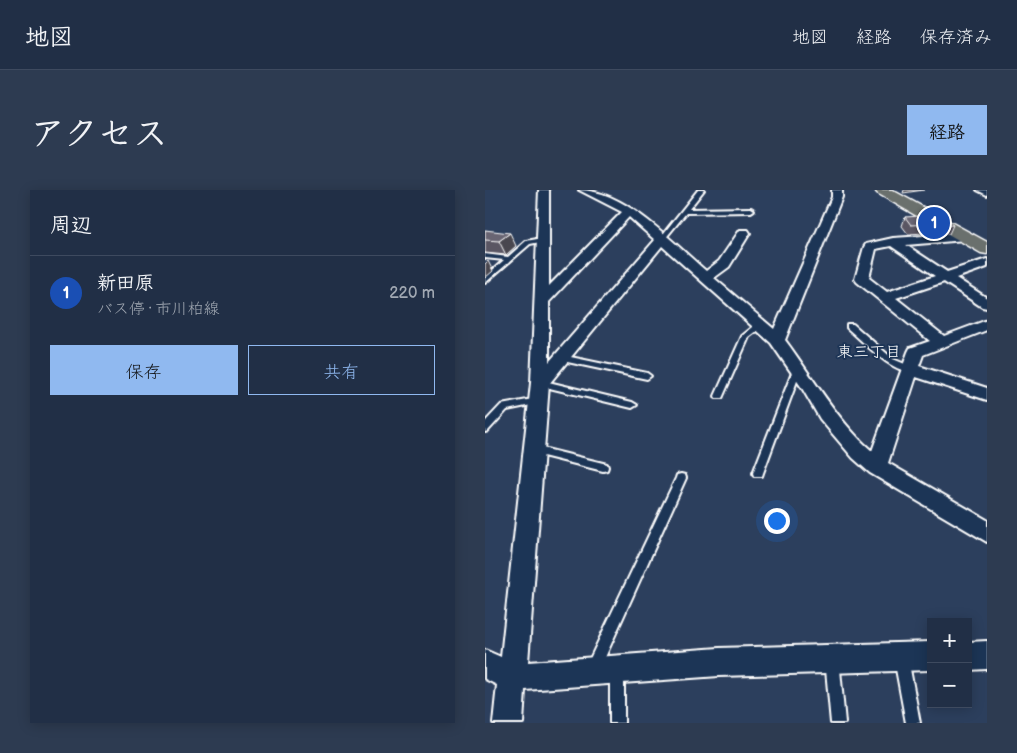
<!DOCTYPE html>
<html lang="ja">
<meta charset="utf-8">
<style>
:root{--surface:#212f46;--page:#2d3b51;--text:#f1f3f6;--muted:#a2a9b3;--line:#3e4a5f;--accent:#90b9f0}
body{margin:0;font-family:"Balsamiq Sans","Klee One",sans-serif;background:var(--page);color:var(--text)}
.controls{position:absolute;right:15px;bottom:15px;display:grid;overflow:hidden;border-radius:0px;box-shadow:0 2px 12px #0003}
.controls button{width:45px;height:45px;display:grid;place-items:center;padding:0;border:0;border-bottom:1px solid var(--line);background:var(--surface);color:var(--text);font:25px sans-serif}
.you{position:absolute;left:291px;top:330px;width:18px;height:18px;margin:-12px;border:4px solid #fff;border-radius:50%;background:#1a73e8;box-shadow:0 0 0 8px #1a73e833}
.badge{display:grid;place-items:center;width:32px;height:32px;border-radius:50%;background:var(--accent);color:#fff;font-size:16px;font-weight:700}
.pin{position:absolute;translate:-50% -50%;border:2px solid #fff;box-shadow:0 1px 5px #0006}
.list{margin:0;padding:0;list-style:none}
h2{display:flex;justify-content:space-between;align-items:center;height:65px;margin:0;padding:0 20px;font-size:21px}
h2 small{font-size:16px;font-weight:400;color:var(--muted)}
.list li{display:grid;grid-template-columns:32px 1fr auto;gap:15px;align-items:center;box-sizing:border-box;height:75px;padding:0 20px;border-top:1px solid var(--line)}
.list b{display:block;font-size:19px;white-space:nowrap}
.list p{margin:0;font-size:16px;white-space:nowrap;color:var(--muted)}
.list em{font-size:16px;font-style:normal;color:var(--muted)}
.actions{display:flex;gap:10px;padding:15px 20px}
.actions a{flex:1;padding:11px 0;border:1px solid var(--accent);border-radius:0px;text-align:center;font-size:18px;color:var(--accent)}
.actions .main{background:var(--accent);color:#111}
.map{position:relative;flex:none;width:502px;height:533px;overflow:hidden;border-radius:0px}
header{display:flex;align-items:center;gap:30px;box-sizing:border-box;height:70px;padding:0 25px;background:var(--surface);border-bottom:1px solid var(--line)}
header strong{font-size:24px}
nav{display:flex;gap:28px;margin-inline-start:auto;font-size:18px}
.intro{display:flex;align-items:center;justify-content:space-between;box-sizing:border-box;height:120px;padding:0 30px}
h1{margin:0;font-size:35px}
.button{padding:12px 22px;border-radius:0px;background:var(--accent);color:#111;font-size:18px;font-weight:700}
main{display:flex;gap:30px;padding:0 30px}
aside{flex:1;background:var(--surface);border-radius:0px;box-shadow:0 2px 12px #0003}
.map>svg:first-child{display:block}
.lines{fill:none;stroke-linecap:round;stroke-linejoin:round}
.lane-casing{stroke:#fff;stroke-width:4}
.street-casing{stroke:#fff;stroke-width:4}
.primary-casing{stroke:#fff;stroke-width:3}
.lane{fill:#1d3557;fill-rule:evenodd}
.street{fill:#1d3557;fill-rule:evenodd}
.primary{fill:#6b706d;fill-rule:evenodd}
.wall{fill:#5a5763;stroke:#fff}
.shaded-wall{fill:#4a4750;stroke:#fff}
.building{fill:#696573;stroke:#fff}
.labels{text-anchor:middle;stroke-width:4;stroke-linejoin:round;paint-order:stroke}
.neighbourhood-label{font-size:16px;fill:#fff;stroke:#1d3557}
</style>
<header>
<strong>地図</strong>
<nav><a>地図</a><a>経路</a><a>保存済み</a></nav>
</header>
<div class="intro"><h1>アクセス</h1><a class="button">経路</a></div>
<main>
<aside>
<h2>周辺<small></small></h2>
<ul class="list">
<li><span class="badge" style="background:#1a4fb4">1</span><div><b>新田原</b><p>バス停 · 市川柏線</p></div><em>220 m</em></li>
</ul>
<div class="actions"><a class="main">保存</a><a>共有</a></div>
</aside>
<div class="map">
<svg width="502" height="533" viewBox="0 0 502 533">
<rect width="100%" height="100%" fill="#2c3f5d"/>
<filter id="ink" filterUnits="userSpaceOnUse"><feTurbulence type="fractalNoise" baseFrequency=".02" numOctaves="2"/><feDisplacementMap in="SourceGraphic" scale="10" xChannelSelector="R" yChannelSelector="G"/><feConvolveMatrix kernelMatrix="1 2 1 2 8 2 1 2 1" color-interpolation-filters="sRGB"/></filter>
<g filter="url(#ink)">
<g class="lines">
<defs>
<g id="lane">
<path d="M213,0h6l-15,19 62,-1 3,2 -3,2 -65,1 -22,27h-4v-2z"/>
<path d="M58,48l2,1v2l-15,3 -45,39v-6l19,-17 -19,-2v-4l23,3 18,-16z"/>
<path d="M273,133h3l4,2 -16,12 -26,59 -1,2h-6l-1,-2 27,-60z"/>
<path d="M362,134h6l40,35 19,8v4c-20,3 -50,-31 -65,-43z"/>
<path d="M76,165l86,18 4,3 -4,3 -89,-19 -1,-2z"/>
<path d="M312,177l4,3 -38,103 -1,3h-8l-1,-3 40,-103z"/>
<path d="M55,190l92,22 5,3 -5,3 -95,-23 -1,-2z"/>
<path d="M53,208l4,3 -1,2 -34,7 -19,21 -3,1v-10l16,-17z"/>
<path d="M49,256l69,17 4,1 1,3 -1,3 -4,1 -72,-18 -2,-3 2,-3z"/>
<path d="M196,284l4,1 1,3 -88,195 -5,2 -5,-2 -2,-5 2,-5 88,-185 1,-3z"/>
<path d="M416,461l5,2 2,5 12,65h-14l-12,-65 2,-5z"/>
<path d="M347,462l5,2 2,5 6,64h-14l-6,-64 2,-5z"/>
<path d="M132,475l5,2 2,5v51h-14v-51l2,-5z"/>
</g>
<g id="street">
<path d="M54,0h10v96l73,-74 -43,-22c46,0 93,52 127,81l13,-10 21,-31h8l2,3 -21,34 -15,11 60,51 58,-132v-7h10v7l-57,143c27,36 53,82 87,111l36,-99 2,-4 20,-7 -73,-59 -2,-3 9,-32 2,-3 27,-6 76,-5 2,3 -2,3 -4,1 -59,5 41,27 40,-13v8l-31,11 31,20v10l-5,-1 -38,-25 -48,16 48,38 43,-16v10l-64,25 -4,11 68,22v12l-71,-23 -28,86 99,57v22l-117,-69 -17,-15 -33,-39 -18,-31 -31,-45 -109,-97 -113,138 -21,278 191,-14 212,-6v28l-212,6 -194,14 -2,33h-30l4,-38 -12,-6v-29l16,7 30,-274zM144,27l26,23 -106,122v-60zM406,56l44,30 -48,16 -18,-14 7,-29z"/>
<path d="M492,0h10v5z"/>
<path d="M502,451v28l-19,1v-28z"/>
</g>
<path id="primary" d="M390,0h17l95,52v12l-6,-1 -104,-60z"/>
</defs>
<!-- lane casing -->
<use href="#lane" class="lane-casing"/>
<!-- street casing -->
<use href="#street" class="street-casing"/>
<!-- primary casing -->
<use href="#primary" class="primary-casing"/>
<!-- lane -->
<use href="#lane" class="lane"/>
<!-- street -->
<use href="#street" class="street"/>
<!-- primary -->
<use href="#primary" class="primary"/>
</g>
<!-- wall -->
<g class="wall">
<path d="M420,27l48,8 -4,9 -21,2 -3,-3 -17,1 -6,-8z"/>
<path d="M0,40l31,16 -10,9 -21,-2z"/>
</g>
<!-- shaded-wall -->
<g class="shaded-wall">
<path d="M419,0h20l-21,3z"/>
<path d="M25,43l6,13 -10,9 -7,-14z"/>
<path d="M3,71l5,10 -8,7v-14z"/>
</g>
<!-- building -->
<g class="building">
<path d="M451,25l17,10 -22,1 -2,-2 -18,1 -6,-8z"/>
<path d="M0,40l25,3 -11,8 -14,-1z"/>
</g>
</g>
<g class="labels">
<!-- neighbourhood labels -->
<g class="neighbourhood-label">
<text x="384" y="167">東三丁目</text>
</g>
</g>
</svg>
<div class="controls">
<button>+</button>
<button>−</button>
</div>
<div class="you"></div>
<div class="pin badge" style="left:449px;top:33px;background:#1a4fb4">1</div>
</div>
</main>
